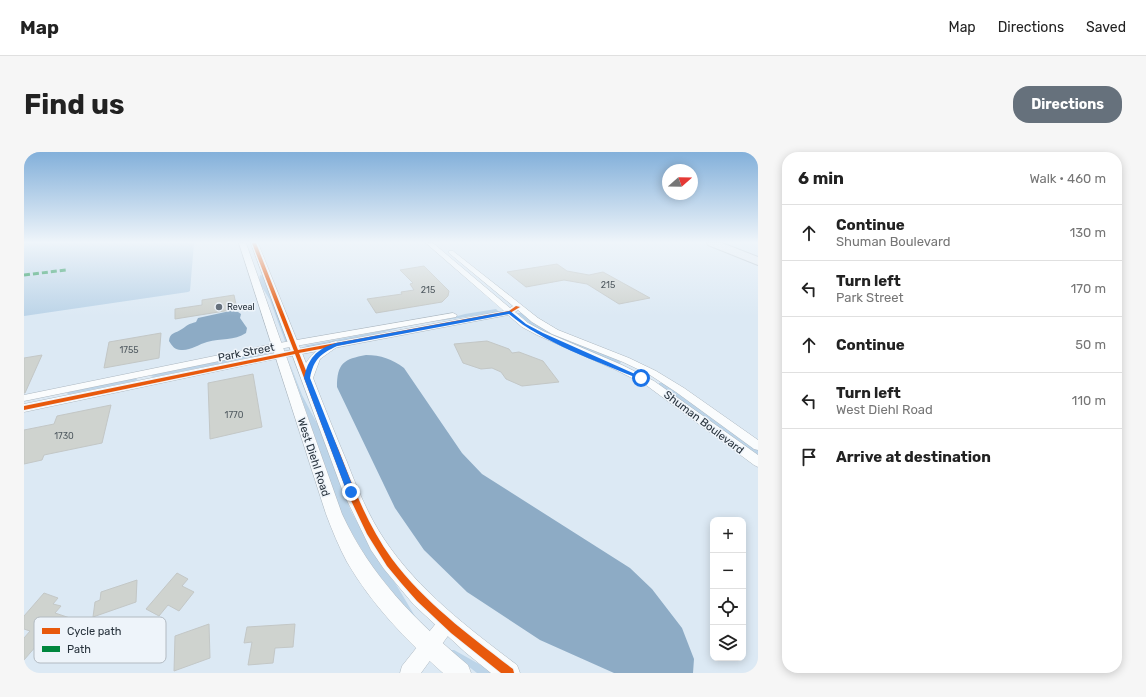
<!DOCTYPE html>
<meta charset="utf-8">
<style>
:root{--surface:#fff;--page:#f6f6f6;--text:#222;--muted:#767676;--line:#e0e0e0;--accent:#66717c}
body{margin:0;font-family:Rubik,sans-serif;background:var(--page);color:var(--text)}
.controls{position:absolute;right:12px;bottom:12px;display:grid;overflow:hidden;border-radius:8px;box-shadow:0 2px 10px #0003}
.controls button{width:36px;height:36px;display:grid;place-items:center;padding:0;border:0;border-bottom:1px solid var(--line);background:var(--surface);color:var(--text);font:20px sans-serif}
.compass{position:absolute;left:638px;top:12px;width:36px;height:36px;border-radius:50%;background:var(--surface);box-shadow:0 2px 10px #0003;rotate:70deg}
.stop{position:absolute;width:12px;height:12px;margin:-9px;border:3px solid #1a73e8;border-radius:50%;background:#fff}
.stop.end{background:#1a73e8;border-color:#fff;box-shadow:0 1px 4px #0008}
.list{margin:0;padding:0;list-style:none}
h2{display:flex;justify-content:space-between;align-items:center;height:52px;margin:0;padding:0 16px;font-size:17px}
h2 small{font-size:13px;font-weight:400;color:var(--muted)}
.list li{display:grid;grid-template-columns:26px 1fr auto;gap:12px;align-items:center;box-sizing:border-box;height:56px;padding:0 16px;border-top:1px solid var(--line)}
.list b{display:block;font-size:15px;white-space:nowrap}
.list p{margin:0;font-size:13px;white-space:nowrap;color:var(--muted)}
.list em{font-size:13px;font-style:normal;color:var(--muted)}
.icon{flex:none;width:22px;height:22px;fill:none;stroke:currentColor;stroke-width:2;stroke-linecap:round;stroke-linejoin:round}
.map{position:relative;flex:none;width:734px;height:521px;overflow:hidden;border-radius:16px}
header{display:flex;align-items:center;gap:24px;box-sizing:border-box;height:56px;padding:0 20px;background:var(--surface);border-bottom:1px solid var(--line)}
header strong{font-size:19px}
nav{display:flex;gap:22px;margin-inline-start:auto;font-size:14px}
.intro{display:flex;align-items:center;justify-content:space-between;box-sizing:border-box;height:96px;padding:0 24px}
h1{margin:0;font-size:28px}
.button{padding:10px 18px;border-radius:16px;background:var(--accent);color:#fff;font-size:14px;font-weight:700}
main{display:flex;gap:24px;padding:0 24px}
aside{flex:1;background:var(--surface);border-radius:16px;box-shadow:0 2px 10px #0003}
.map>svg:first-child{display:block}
.green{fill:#bcd4e8}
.water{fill:#8dabc5}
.building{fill:#cfd3cf;stroke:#c3c7c6}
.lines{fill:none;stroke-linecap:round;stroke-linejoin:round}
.minor-casing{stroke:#adb8c1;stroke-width:1}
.tertiary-casing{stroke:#adb8c1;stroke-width:1}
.motorway-casing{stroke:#b3bec7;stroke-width:2}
.minor{fill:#fafcfd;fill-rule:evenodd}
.tertiary{fill:#fafcfd;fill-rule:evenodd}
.motorway{fill:#e6ecf2;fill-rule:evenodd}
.quiet{stroke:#00873e;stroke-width:3;stroke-dasharray:6 3;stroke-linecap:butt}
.cycleway-casing{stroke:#eef4fa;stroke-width:2}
.cycleway{fill:#e8590c;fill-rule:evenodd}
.route{fill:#1a73e8}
.poi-dot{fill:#66717c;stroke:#eef4fa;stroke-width:1.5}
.labels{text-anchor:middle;stroke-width:3;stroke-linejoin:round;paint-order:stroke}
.number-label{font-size:9px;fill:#505a60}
.far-poi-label{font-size:9px;fill:#26313b;stroke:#eef4fa;text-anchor:start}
.street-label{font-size:11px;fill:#26313b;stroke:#eef4fa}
.key{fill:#eef4fa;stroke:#b2bac1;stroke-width:1}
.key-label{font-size:11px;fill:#26313b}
</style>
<header>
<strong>Map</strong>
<nav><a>Map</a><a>Directions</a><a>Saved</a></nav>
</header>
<div class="intro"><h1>Find us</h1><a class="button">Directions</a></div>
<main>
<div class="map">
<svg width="734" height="521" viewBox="0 0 734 521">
<rect width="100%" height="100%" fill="#dce9f4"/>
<!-- green -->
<g class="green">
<path d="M0,91h170l-4,48 -2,1 -164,24z"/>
<path d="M236,123l3,1 24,65h-2l-15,-41 -11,-18z"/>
<path d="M472,157l3,3 -60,9 26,-7z"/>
<path d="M493,161h5l12,10 20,11 65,26 2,3 -3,1 -84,-37z"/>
<path d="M383,174l-31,8 -69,13 -4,-1z"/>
<path d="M240,199l3,1v2l-113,23 -3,-1 2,-2z"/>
<path d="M264,207l14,36 19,36 30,80 20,36 26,39 19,32 -3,-1 -41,-50 -29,-49z"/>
<path d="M112,226l1,2 -3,1 -64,13h-3l2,-3z"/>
<path d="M635,231h4l95,67v8l-99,-73z"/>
<path d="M427,498h3l41,23h-18l-27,-21z"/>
</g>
<!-- water -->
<g class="water">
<path d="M206,159l8,1 3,2 -1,4 7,10 -1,5c-12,8 -25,5 -39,9 -8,2 -17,9 -26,8 -6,0 -9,-4 -12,-9 1,-9 6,-7 13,-12 6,-4 6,-5 14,-7l2,-4z"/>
<path d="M342,203c15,0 26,4 38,13l58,85 20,21 148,94 22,21 30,39 12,31 -1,14h-79l-74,-33 -73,-48 -43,-42 -29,-42 -58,-121c0,-24 7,-28 29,-32z"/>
</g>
<!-- building -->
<g class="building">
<path d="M533,112l10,7 22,4 14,-3 47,26 -31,6 -32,-20 -23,-4 -38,7 -19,-15z"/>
<path d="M400,114l25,25 -1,5 -6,6 -66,11 -9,-14 35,-5 -1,-2 13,-2 -4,-6 3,-1 -13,-13z"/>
<path d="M210,143l3,14 -62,10v-10l27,-4v-5z"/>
<path d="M137,181l-2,25 -55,10 5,-26z"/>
<path d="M463,189l22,8 3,4 7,-1 24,9 16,21 -37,4 -16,-7 -5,-7 -9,-4 -11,1 -18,-6 -9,-19z"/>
<path d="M18,203l-17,38h-1v-35z"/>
<path d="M229,222l9,53 -52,12 -2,-56z"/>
<path d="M87,253l-9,38 -58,12 -2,5 -18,4v-34l30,-6 3,-8z"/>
<path d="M153,421l11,6 -6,7 12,6 -15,19 -11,-6 -9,11 -13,-7z"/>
<path d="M113,428l-1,22 -43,15 2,-15 5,-2 1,-8z"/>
<path d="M20,441l14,5 -5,6 8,2 -6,7 21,7 -19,23 -14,-5 -19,22v-22l6,-7 -6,-2v-13z"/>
<path d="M185,472l1,34 -36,13 1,-35z"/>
<path d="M271,472l-2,23 -18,1 -2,15 -25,2 4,-23 -8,1 3,-16z"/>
</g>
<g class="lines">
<defs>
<g id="minor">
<path d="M402,91h7l77,65 3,-2 -64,-53v-2h4l85,67 20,12 71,28 27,13 28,17 74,52v10l-4,-1 -78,-57 -26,-17 -27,-13 -71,-28 -20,-12 -14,-12 -3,2 13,11 15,8 79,34 32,16 104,74v12l-4,-2 -108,-80 -30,-15 -79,-35 -15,-8 -14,-12 -238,45 -246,52v-8l246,-50 234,-43z"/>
<path d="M429,161l4,2 -1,2 -188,34 -244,50v-6l244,-50z"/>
<path d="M423,462l6,3 3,6 -3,6 -32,44h-21l2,-7 39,-49z"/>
</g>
<g id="tertiary">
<path d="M215,91h7l96,271c29,63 74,107 126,151l3,8h-28c-37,-33 -71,-68 -96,-111 -8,-15 -15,-32 -21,-48z"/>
<path d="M227,91h7l48,120c7,-11 18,-19 30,-22l5,3 -21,15 -7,19c11,28 22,56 34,84 10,26 21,53 37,77 34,51 84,89 133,126l3,8h-29l-26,-21 -51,-47 -30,-36 -13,-19 -28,-58z"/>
</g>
<path id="motorway" d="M683,91h15l36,14v8l-50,-20z"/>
</defs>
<!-- minor casing -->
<use href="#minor" class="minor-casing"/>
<!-- tertiary casing -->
<use href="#tertiary" class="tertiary-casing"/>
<!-- motorway casing -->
<use href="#motorway" class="motorway-casing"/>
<!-- minor -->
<use href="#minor" class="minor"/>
<!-- tertiary -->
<use href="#tertiary" class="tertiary"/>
<!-- motorway -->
<use href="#motorway" class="motorway"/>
<!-- quiet -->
<path class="quiet" d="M0,123l42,-5"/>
<defs>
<path id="cycleway" d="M228,91h4l42,107 211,-39 7,-5 4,1 -10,6 -211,40c13,33 26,66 40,98 15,38 29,75 53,108 33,44 78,77 121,110l1,4h-13l-50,-40 -34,-32 -15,-17 -15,-18 -20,-32 -20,-42 -52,-138 -271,56v-4l270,-55z"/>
</defs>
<!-- cycleway casing -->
<use href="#cycleway" class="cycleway-casing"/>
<!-- cycleway -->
<use href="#cycleway" class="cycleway"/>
</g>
<!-- sky -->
<linearGradient id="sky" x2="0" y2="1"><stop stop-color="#83b0da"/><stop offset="0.55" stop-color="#eff5fa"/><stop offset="1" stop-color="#eff5fa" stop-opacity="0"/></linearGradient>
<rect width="734" height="164" fill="url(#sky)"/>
<!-- route -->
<path class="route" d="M486,159l16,13 17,9 101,45 -5,1c-42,-18 -96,-36 -130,-65l-172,32c-17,8 -23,13 -27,32l45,114 -1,3h-6l-44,-117c4,-19 12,-29 32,-35z"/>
<!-- markers -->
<circle class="poi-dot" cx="195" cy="155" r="4"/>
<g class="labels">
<!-- number labels -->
<g class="number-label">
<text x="584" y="136">215</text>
<text x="404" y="141">215</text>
<text x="105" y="201">1755</text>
<text x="210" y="266">1770</text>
<text x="40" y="287">1730</text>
</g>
<!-- far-poi labels -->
<g class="far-poi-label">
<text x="203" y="158">Reveal</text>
</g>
<!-- street labels -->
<g class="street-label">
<text transform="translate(222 200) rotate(-11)" y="4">Park Street</text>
<text transform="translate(680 270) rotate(37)" y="4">Shuman Boulevard</text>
<text transform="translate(290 305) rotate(72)" y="4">West Diehl Road</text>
</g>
</g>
<!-- legend -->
<rect x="10" y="465" width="132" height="46" rx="6" class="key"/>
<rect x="18" y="476" width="18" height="6" fill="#e8590c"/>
<rect x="18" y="494" width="18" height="6" fill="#00873e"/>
<g class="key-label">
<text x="43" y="483">Cycle path</text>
<text x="43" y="501">Path</text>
</g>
</svg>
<div class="controls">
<button>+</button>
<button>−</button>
<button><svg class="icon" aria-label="locate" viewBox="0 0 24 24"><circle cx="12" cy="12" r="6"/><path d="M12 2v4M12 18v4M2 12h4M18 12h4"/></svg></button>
<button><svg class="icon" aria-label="layers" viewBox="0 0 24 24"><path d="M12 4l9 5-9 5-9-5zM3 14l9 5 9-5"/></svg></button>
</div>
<svg class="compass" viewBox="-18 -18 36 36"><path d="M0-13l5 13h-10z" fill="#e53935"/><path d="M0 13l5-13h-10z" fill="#767676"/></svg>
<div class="stop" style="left:617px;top:226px"></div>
<div class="stop end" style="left:327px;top:340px"></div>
</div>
<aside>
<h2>6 min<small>Walk · 460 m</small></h2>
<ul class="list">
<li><svg class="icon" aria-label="ahead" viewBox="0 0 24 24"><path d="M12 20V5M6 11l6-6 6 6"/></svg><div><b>Continue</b><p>Shuman Boulevard</p></div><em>130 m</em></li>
<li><svg class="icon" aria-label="left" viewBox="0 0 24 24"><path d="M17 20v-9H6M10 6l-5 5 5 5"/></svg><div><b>Turn left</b><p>Park Street</p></div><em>170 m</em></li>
<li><svg class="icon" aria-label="ahead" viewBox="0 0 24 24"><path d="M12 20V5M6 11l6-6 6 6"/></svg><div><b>Continue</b></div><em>50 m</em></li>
<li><svg class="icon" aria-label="left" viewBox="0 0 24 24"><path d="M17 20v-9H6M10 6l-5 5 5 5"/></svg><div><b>Turn left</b><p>West Diehl Road</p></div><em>110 m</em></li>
<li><svg class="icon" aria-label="arrive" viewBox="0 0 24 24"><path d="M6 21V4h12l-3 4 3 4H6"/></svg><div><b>Arrive at destination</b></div></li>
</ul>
</aside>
</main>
